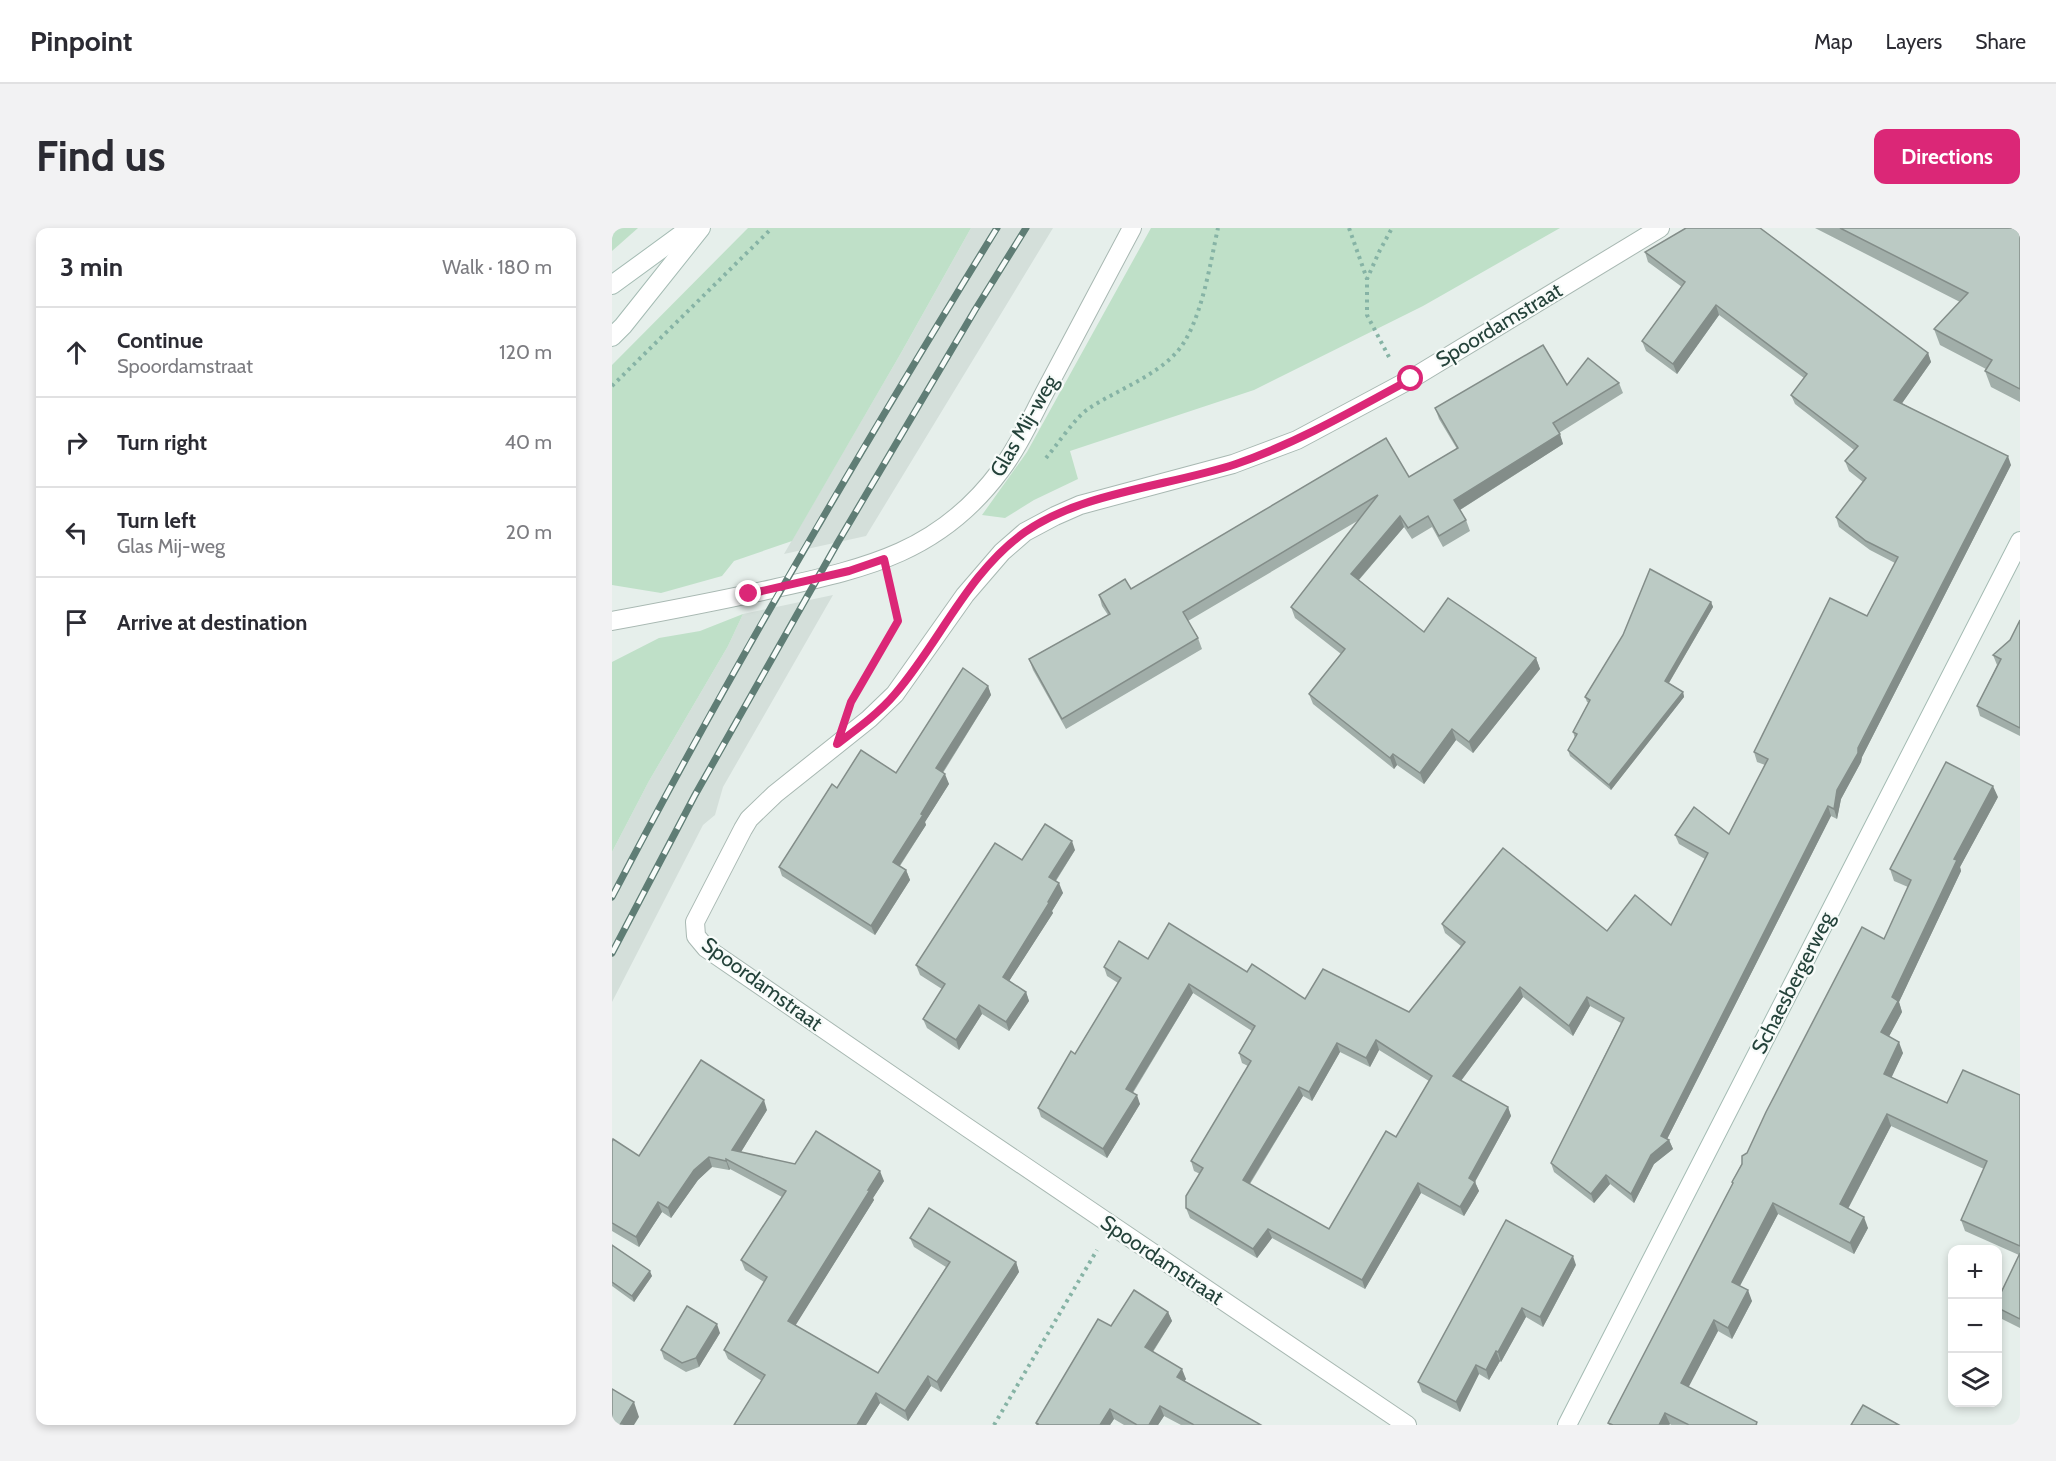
<!DOCTYPE html>
<meta charset="utf-8">
<style>
:root{--surface:#fff;--page:#f2f2f3;--text:#2b2b33;--muted:#7c7c81;--line:#e1e1e2;--accent:#db2777}
body{margin:0;font-family:Cabin,sans-serif;background:var(--page);color:var(--text)}
.controls{position:absolute;right:18px;bottom:18px;display:grid;overflow:hidden;border-radius:12px;box-shadow:0 3px 9px #0003}
.controls button{width:54px;height:54px;display:grid;place-items:center;padding:0;border:0;border-bottom:2px solid var(--line);background:var(--surface);color:var(--text);font:30px sans-serif}
.stop{position:absolute;width:18px;height:18px;margin:-14px;border:4px solid #db2777;border-radius:50%;background:#fff}
.stop.end{background:#db2777;border-color:#fff;box-shadow:0 2px 6px #0008}
.list{margin:0;padding:0;list-style:none}
h2{display:flex;justify-content:space-between;align-items:center;height:78px;margin:0;padding:0 24px;font-size:26px}
h2 small{font-size:20px;font-weight:400;color:var(--muted)}
.list li{display:grid;grid-template-columns:39px 1fr auto;gap:18px;align-items:center;box-sizing:border-box;height:90px;padding:0 24px;border-top:2px solid var(--line)}
.list b{display:block;font-size:22px;white-space:nowrap}
.list p{margin:0;font-size:20px;white-space:nowrap;color:var(--muted)}
.list em{font-size:20px;font-style:normal;color:var(--muted)}
.icon{flex:none;width:33px;height:33px;fill:none;stroke:currentColor;stroke-width:2;stroke-linecap:round;stroke-linejoin:round}
.map{position:relative;flex:none;width:1408px;height:1197px;overflow:hidden;border-radius:12px}
header{display:flex;align-items:center;gap:36px;box-sizing:border-box;height:84px;padding:0 30px;background:var(--surface);border-bottom:2px solid var(--line)}
header strong{font-size:28px}
nav{display:flex;gap:33px;margin-inline-start:auto;font-size:21px}
.intro{display:flex;align-items:center;justify-content:space-between;box-sizing:border-box;height:144px;padding:0 36px}
h1{margin:0;font-size:42px}
.button{padding:15px 27px;border-radius:12px;background:var(--accent);color:#fff;font-size:21px;font-weight:700}
main{display:flex;gap:36px;padding:0 36px}
aside{flex:1;background:var(--surface);border-radius:12px;box-shadow:0 3px 9px #0003}
.map>svg:first-child{display:block}
.built{fill:#d4dfda}
.green{fill:#bfe0c8}
.lines{fill:none;stroke-linecap:round;stroke-linejoin:round}
.street-casing{stroke:#a8b8b2;stroke-width:20}
.secondary-casing{stroke:#a4bbb3;stroke-width:20}
.path{stroke:#86b3a5;stroke-width:4;stroke-dasharray:3 4.5;stroke-linecap:butt}
.street{stroke:#fff;stroke-width:18}
.secondary{stroke:#fff;stroke-width:18}
.rail-casing{stroke:#5f7d75;stroke-width:7}
.rail{stroke:#f7fbf9;stroke-width:4.5;stroke-dasharray:14;stroke-linecap:butt}
.wall{fill:#a1aea9;fill-rule:evenodd}
.shaded-wall{fill:#838d89}
.building{fill:#bbcac4;stroke:#838d89;stroke-width:1.5;fill-rule:evenodd}
.route{stroke:#db2777;stroke-width:8}
.labels{text-anchor:middle;stroke-width:4.5;stroke-linejoin:round;paint-order:stroke}
.street-label{font-size:21px;fill:#24423a;stroke:#f7fbf9}
</style>
<header>
<strong>Pinpoint</strong>
<nav><a>Map</a><a>Layers</a><a>Share</a></nav>
</header>
<div class="intro"><h1>Find us</h1><a class="button">Directions</a></div>
<main>
<aside>
<h2>3 min<small>Walk · 180 m</small></h2>
<ul class="list">
<li><svg class="icon" aria-label="ahead" viewBox="0 0 24 24"><path d="M12 20V5M6 11l6-6 6 6"/></svg><div><b>Continue</b><p>Spoordamstraat</p></div><em>120 m</em></li>
<li><svg class="icon" aria-label="right" viewBox="0 0 24 24"><path d="M7 20v-9h11M14 6l5 5-5 5"/></svg><div><b>Turn right</b></div><em>40 m</em></li>
<li><svg class="icon" aria-label="left" viewBox="0 0 24 24"><path d="M17 20v-9H6M10 6l-5 5 5 5"/></svg><div><b>Turn left</b><p>Glas Mij-weg</p></div><em>20 m</em></li>
<li><svg class="icon" aria-label="arrive" viewBox="0 0 24 24"><path d="M6 21V4h12l-3 4 3 4H6"/></svg><div><b>Arrive at destination</b></div></li>
</ul>
</aside>
<div class="map">
<svg width="1408" height="1197" viewBox="0 0 1408 1197">
<rect width="100%" height="100%" fill="#e6efeb"/>
<!-- built -->
<g class="built">
<path d="M359,0h82l-187,308 -82,18 117,-201z"/>
<path d="M221,367l-110,192 -8,28 -12,10 -91,177v-150l37,-71 79,-135 15,-32z"/>
</g>
<!-- green -->
<g class="green">
<path d="M0,0h26l-26,23z"/>
<path d="M136,0h223l-70,125 -109,188 -58,20 -12,15 -61,17 -49,-8v-220z"/>
<path d="M539,0h409l-137,78 -169,84 -184,61 8,28 -44,21 -29,18 -23,-3 45,-63z"/>
<path d="M131,386l-15,32 -79,135 -37,71v-190l47,-24 41,-7z"/>
</g>
<g class="lines">
<defs>
<g id="street">
<path d="M0,393c54,-10 107,-20 160,-32 94,-21 167,-36 228,-118 19,-25 32,-55 47,-83 28,-53 57,-107 85,-160"/>
<path d="M795,1197l-439,-297 -262,-180 -10,-12 -1,-14 48,-93 6,-10 26,-25 94,-75 26,-25 70,-99 37,-43 23,-20 30,-16 25,-11 153,-41 64,-24 114,-61 249,-151"/>
</g>
<g id="secondary">
<path d="M0,57l78,-57"/>
<path d="M0,109l11,-11 78,-98"/>
<path d="M955,1197l453,-884"/>
</g>
</defs>
<!-- street casing -->
<use href="#street" class="street-casing"/>
<!-- secondary casing -->
<use href="#secondary" class="secondary-casing"/>
<!-- path -->
<g class="path">
<path d="M737,0l18,51"/>
<path d="M777,129l-22,-42v-36l12,-27 13,-24"/>
<path d="M0,158l160,-158"/>
<path d="M434,230c11,-13 29,-40 42,-49 27,-18 66,-32 88,-56 25,-27 34,-89 42,-125"/>
<path d="M250,455l37,-62 -9,-34"/>
<path d="M382,1197l103,-175"/>
</g>
<!-- street -->
<use href="#street" class="street"/>
<!-- secondary -->
<use href="#secondary" class="secondary"/>
<defs>
<g id="rail">
<path d="M0,669c119,-228 250,-450 385,-669"/>
<path d="M0,725l83,-158 143,-253 137,-232 51,-82"/>
</g>
</defs>
<!-- rail casing -->
<use href="#rail" class="rail-casing"/>
<!-- rail -->
<use href="#rail" class="rail"/>
</g>
<!-- wall -->
<g class="wall">
<path d="M1203,0h205v174l-29,-15 -6,-16 1,-2 -46,-24 -6,-16 26,-27z"/>
<path d="M1033,24l283,101 3,9 -29,41 109,62 -149,292 -1,5 -20,37 -4,20 -6,-3 -164,323 2,1 4,9 -19,15 -20,39 -24,-19 -16,19 -40,-31 -3,-9 70,-140 -31,-17 -17,30 -50,-39 -62,84 47,26 3,9 -36,66 4,9 -15,25 -43,-23 -56,96 -93,-51 -15,20 -67,-40 -4,-10 14,-34 -6,-3 -3,-10 57,-95 -6,-3 -3,-10 13,-22 -59,-38 -60,100 7,11 -33,54 -66,-41 -3,-9 37,-54 43,-71 -11,-7 -3,-9 44,-8 99,13 58,27 104,13 52,-66 -16,-13 -3,-9 165,7 64,-6 34,-66 -26,-15 -4,-9 54,-1 36,-69 -8,-3 -3,-10 113,-136 28,-53 -25,-13 -31,-23 -3,-10 27,-35 -14,-11 -4,-10 9,-11 -59,-46 -4,-9 13,-17 -85,-63 -42,59 -31,-23 -4,-10 40,-54 -34,-25zM767,822l50,31 -33,56 -67,92 -79,-45 53,-88 9,5 28,-49 30,15z"/>
<path d="M1007,155l4,10 -64,40 4,11 -103,66 6,10 4,11 -27,16 -11,-20 -20,12 -8,-12 -45,53 65,52 112,26 4,11 -67,84 -17,-13 -32,44 -27,-19 -3,4 -81,-65 -4,-10 32,-40 -46,-36 -4,-11 68,-87 -171,101 10,17 4,11 -136,80 -33,-59 -4,-11 79,-44 -6,-9 -3,-11 32,-6 278,-112 48,-28 -18,-30 -4,-11 132,-23z"/>
<path d="M1099,374l2,5 -44,76 14,9 1,5 -73,93 -41,-34 -2,-6 7,-12 -2,-6 16,-29 -2,-1 -2,-5z"/>
<path d="M1408,392v116l-40,-20 -3,-10 20,-41 -4,-10 17,-15z"/>
<path d="M376,458l3,9 -48,78 6,11 -24,38 1,3 -26,41 6,4 4,10 -35,55 -93,-59 -3,-9 58,-79 59,-15z"/>
<path d="M1386,569l-38,70 1,4 -62,131 3,10 -13,24 14,17 -12,24 56,26 73,-8v233l-22,-11v-18l21,-44 -54,-24 -4,-11 23,-51 -93,-43 -43,83 20,19 -14,26 -76,-40 -38,72 12,15 -20,38 -14,-8 -30,56 70,38h-87l-1,-1 -1,1h-60l-1,-2 125,-239 -1,-2 15,-29 137,-214 24,-52 -14,-6 -4,-12z"/>
<path d="M463,622l-19,31 7,12 -11,18 1,2 -44,68 17,11 3,9 -20,30 -27,-17 -23,36 -32,-22 -4,-9 19,-30 -22,-14 -4,-10 106,-105z"/>
<path d="M155,882l-26,42 54,12 89,17 -11,17 1,2 -79,125 83,48 68,-106 -32,-20 -4,-9 106,24 3,10 -78,120 -10,-6 -23,35 -28,-18 -14,22h-132l28,-44 -34,-22 -4,-9 40,-68 -19,-12 -4,-10 41,-63 -52,-28 -1,1 -17,-3 -14,13 -27,38 -9,-6 -23,35 -27,-16v-89l27,14z"/>
<path d="M0,1017l40,31 -18,26 -22,-16z"/>
<path d="M964,1037l-33,62 -17,-10 -25,45 -1,-1 -11,19 -10,-6 -19,38 -38,-20 -4,-10z"/>
<path d="M556,1084l4,9 -19,31 33,27 -2,2 77,44h-80l-17,-9 -6,9h-34l-10,-6 -4,6h-73l-1,-2 75,-97z"/>
<path d="M108,1105l-21,34 -13,5 -22,-13 -3,-9z"/>
</g>
<!-- shaded-wall -->
<g class="shaded-wall">
<path d="M1104,77l3,10 -42,59 -4,-10z"/>
<path d="M1316,125l3,9 -33,47 -4,-9z"/>
<path d="M948,206l3,10 -105,67 -4,-11z"/>
<path d="M1396,228l3,9 -149,292 -1,5 -20,37 -4,20 -3,-10 3,-19z"/>
<path d="M788,288l4,11 -49,57 -4,-10z"/>
<path d="M1099,374l2,5 -46,79 -2,-5z"/>
<path d="M924,430l4,11 -67,84 -4,-11z"/>
<path d="M376,458l3,9 -52,83 -3,-10z"/>
<path d="M1071,464l1,5 -73,93 -2,-5z"/>
<path d="M840,501l4,11 -32,44 -4,-11z"/>
<path d="M781,526l4,11 -3,4 -4,-11z"/>
<path d="M333,546l4,10 -24,38 1,3 -30,46 -3,-9 28,-48z"/>
<path d="M1381,558l5,11 -38,70 1,4 -62,131 3,10 -17,32 -4,-12 11,-35 62,-138z"/>
<path d="M1216,578l3,10 -166,327 4,-3 4,9 -19,15 -20,39 -3,-9z"/>
<path d="M460,613l3,9 -23,36 -3,-9z"/>
<path d="M294,642l4,10 -35,55 -4,-9z"/>
<path d="M447,655l4,10 -11,18 1,2 -47,73 -3,-9z"/>
<path d="M577,756l4,9 -64,105 -3,-9z"/>
<path d="M908,759l3,10 -66,89 -4,-10z"/>
<path d="M414,764l3,9 -20,30 -3,-9z"/>
<path d="M975,769l3,9 -17,30 -4,-10z"/>
<path d="M367,777l3,9 -23,36 -3,-10z"/>
<path d="M764,812l3,10 -9,17 -4,-9z"/>
<path d="M1287,814l4,11 -15,32 -4,-11z"/>
<path d="M725,815l3,9 -28,49 -3,-9z"/>
<path d="M687,859l4,9 -57,93 -3,-9z"/>
<path d="M525,867l3,9 -33,54 -4,-9z"/>
<path d="M152,872l3,10 -31,50 -4,-10z"/>
<path d="M896,879l3,9 -38,69 2,-3 4,9 -15,25 -4,-9 9,-29z"/>
<path d="M1275,886l4,12 -47,90 -4,-12z"/>
<path d="M97,929l3,10 -14,13 -27,38 -3,-10 26,-38z"/>
<path d="M114,931l4,10 -1,1 -3,-9z"/>
<path d="M268,943l4,10 -11,17 1,2 -82,131 -4,-10z"/>
<path d="M994,947l4,9 -16,19 -3,-9z"/>
<path d="M806,955l3,10 -56,96 -3,-9z"/>
<path d="M46,974l4,10 -23,35 -3,-10z"/>
<path d="M1161,975l5,11 -42,79 -4,-11z"/>
<path d="M1252,989l4,11 -14,26 -4,-11z"/>
<path d="M656,1001l4,9 -15,20 -4,-9z"/>
<path d="M961,1028l3,9 -33,62 -3,-10z"/>
<path d="M404,1034l3,10 -78,120 -4,-10z"/>
<path d="M38,1043l2,5 -18,26 -2,-6z"/>
<path d="M1136,1062l4,11 -20,38 -4,-11z"/>
<path d="M910,1080l4,9 -25,45 -3,-10z"/>
<path d="M556,1084l4,9 -23,36 -4,-10z"/>
<path d="M1102,1092l4,11 -33,63 -4,-11z"/>
<path d="M105,1096l3,9 -21,34 -3,-9z"/>
<path d="M884,1123l4,10 -11,19 -3,-10z"/>
<path d="M864,1137l3,9 -19,38 -4,-10z"/>
<path d="M570,1141l4,10 -5,8 -4,-10z"/>
<path d="M316,1148l3,10 -23,35 -3,-10z"/>
<path d="M264,1165l4,10 -14,22h-9z"/>
<path d="M22,1174l5,15 -5,8h-14z"/>
<path d="M548,1178l4,10 -6,9h-9z"/>
<path d="M498,1181l4,10 -4,6h-10z"/>
<path d="M1053,1185l5,11 -1,1h-10z"/>
</g>
<!-- building -->
<g class="building">
<path d="M1074,0h74l168,125 -34,47 114,56 -150,292v5l-21,37 -3,19 -6,-3 -167,330 8,4 -18,15 -20,39 -25,-19 -15,19 -40,-31 73,-145 -37,-21 -18,29 -49,-39 -67,89 55,31 -39,71 6,4 -15,25 -42,-24 -56,97 -94,-51 -15,20 -67,-41v-12l17,-28 -12,-7 60,-100 -12,-8 16,-27 -66,-42 -63,105 11,6 -34,54 -65,-41 33,-57 4,3 46,-76 -17,-11 15,-26 29,18 21,-36 78,49 5,-8 53,35 18,-30 86,43 56,-70 -23,-18 61,-76 104,83 28,-36 36,30 37,-72 -33,-18 19,-28 35,27 39,-75 -14,-7 76,-154 37,18 31,-59 -32,-16 -30,-24 30,-39 -21,-17 13,-15 -67,-51 16,-21 -91,-69 -43,59 -31,-23 43,-59 -40,-30zM764,812l56,36 -36,61 -10,-6 -57,98 -86,-49 56,-93 10,5 28,-49 29,15z"/>
<path d="M1228,0h180v161l-35,-18 7,-11 -58,-31 34,-36z"/>
<path d="M931,117l24,40 21,-27 31,25 -66,40 7,11 -106,66 12,20 -27,16 -11,-20 -20,12 -8,-12 -49,58 73,58 24,-34 88,60 -67,84 -17,-13 -32,44 -27,-19 -3,4 -81,-64 36,-45 -54,-42 87,-112 -195,117 15,26 -136,81 -33,-60 81,-45 -11,-19 26,-16 6,10 255,-151 23,39 49,-29 -23,-40z"/>
<path d="M1038,341l61,33 -46,79 18,11 -74,93 -41,-35 9,-16 -4,-2 17,-32 -5,-3 38,-62z"/>
<path d="M1408,392v108l-43,-22 24,-47 -8,-4 17,-15z"/>
<path d="M351,440l25,18 -52,82 9,6 -24,40 2,1 -30,47 13,8 -35,56 -92,-59 53,-83 5,4 24,-38 35,23z"/>
<path d="M1334,534l47,24 -39,73 3,1 -65,137 6,4 -17,31 18,10 -15,32 63,29 16,-33 57,25v151l-59,-26 26,-59 -100,-47 -47,90 24,13 -14,26 -77,-40 -41,79 16,8 -20,38 -14,-8 -33,63 76,39 -1,3h-67l-24,-12 -6,12h-46l-5,-2 125,-240 -1,-1 10,-18v-8l5,-3 19,-41 96,-185 22,12 27,-59 -21,-11z"/>
<path d="M433,596l27,17 -23,36 10,6 -11,19 1,1 -46,74 23,15 -20,30 -27,-17 -23,35 -33,-21 22,-35 -29,-19 79,-122 27,17z"/>
<path d="M89,832l63,40 -32,50 63,14 21,-33 64,40 -12,19h2l-82,131 90,52 72,-111 -40,-24 19,-30 87,54 -79,120 -9,-6 -23,35 -29,-18 -19,32h-123l31,-50 -41,-25 43,-73 -26,-17 45,-69 -60,-32v2l-17,-4 -15,13 -26,38 -10,-6 -22,35 -24,-14v-81l1,-3 26,17z"/>
<path d="M894,992l67,36 -33,61 -18,-9 -24,44 -2,-1 -10,19 -10,-5 -20,37 -38,-20z"/>
<path d="M0,1017l38,26 -18,25 -20,-14z"/>
<path d="M1408,1025v66l-22,-11v-9z"/>
<path d="M522,1062l34,22 -23,35 37,22 -5,8 84,48h-67l-34,-19 -11,19h-12l-27,-16 -10,16h-63l1,-1 -2,-1 62,-104 13,7z"/>
<path d="M75,1078l30,18 -21,34 -14,5 -21,-13z"/>
<path d="M0,1161l22,13 -14,23h-8z"/>
<path d="M1251,1177l36,20h-48z"/>
</g>
<g class="lines">
<!-- route -->
<path class="route" d="M137,366l100,-23 35,-12 14,62 -47,81 -14,42c20,-15 42,-31 58,-50 45,-52 73,-122 130,-162 57,-40 145,-46 211,-68 61,-21 118,-54 175,-85"/>
</g>
<g class="labels">
<!-- street labels -->
<g class="street-label">
<text transform="translate(887 97) rotate(-31)" y="7">Spoordamstraat</text>
<text transform="translate(412 198) rotate(-60)" y="7">Glas Mij-weg</text>
<text transform="translate(1181 755) rotate(-63)" y="7">Schaesbergerweg</text>
<text transform="translate(150 756) rotate(36)" y="7">Spoordamstraat</text>
<text transform="translate(550 1032) rotate(34)" y="7">Spoordamstraat</text>
</g>
</g>
</svg>
<div class="controls">
<button>+</button>
<button>−</button>
<button><svg class="icon" aria-label="layers" viewBox="0 0 24 24"><path d="M12 4l9 5-9 5-9-5zM3 14l9 5 9-5"/></svg></button>
</div>
<div class="stop" style="left:799px;top:151px"></div>
<div class="stop end" style="left:137px;top:366px"></div>
</div>
</main>
